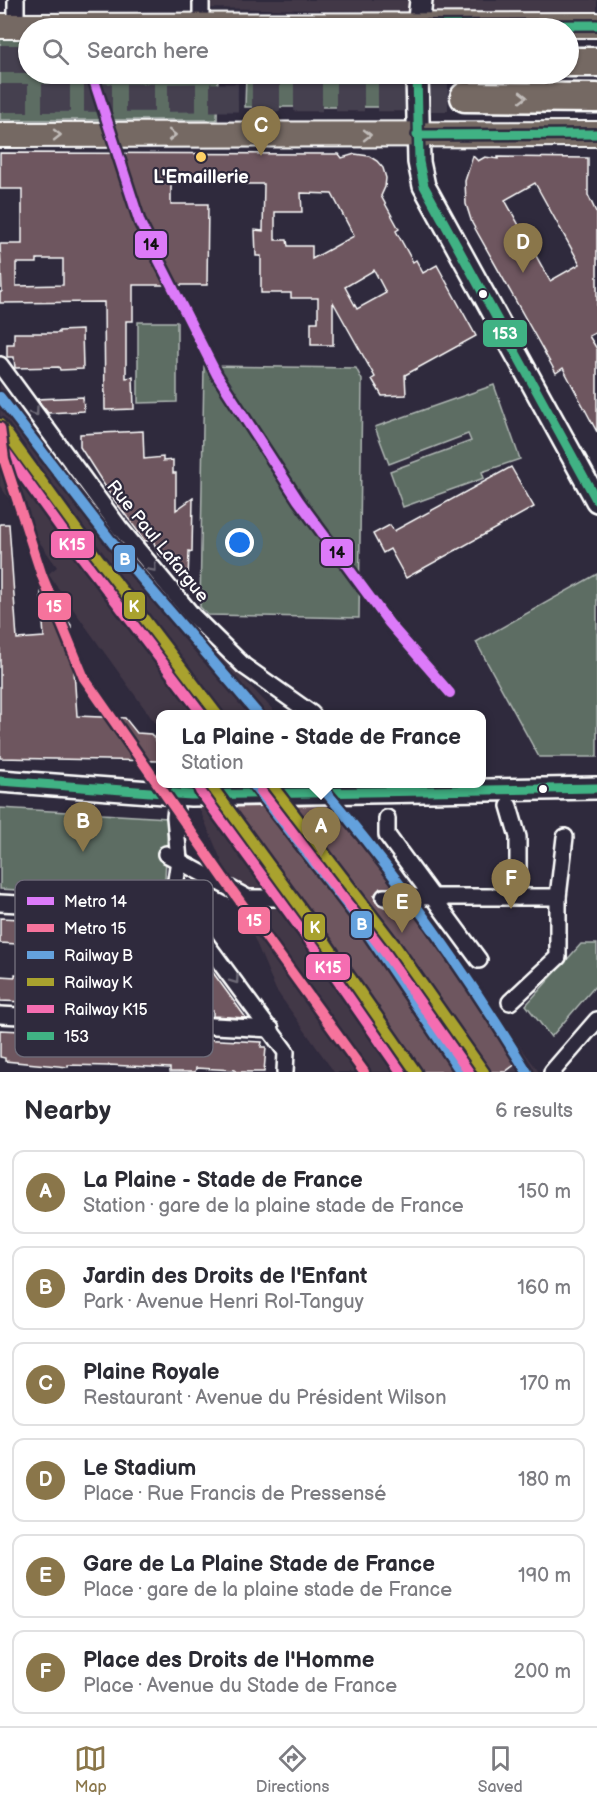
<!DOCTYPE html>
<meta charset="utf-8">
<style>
:root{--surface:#fff;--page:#f2f2f3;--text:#2b2b33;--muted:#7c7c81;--line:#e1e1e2;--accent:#8a764a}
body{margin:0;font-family:"Balsamiq Sans",sans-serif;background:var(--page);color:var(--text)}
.you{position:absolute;left:240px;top:543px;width:21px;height:21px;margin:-15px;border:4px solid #fff;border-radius:50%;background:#1a73e8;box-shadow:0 0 0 9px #1a73e833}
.badge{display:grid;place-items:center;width:39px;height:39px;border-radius:50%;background:var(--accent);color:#fff;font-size:20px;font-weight:700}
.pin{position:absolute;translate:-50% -50px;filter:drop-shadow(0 2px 3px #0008)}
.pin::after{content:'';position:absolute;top:32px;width:21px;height:18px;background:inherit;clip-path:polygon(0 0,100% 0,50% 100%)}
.popup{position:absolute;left:156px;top:710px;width:330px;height:78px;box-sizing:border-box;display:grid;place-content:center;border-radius:12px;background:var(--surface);filter:drop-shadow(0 2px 4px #0005);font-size:20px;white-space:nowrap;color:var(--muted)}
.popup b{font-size:22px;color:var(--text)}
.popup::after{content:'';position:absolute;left:50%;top:100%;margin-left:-12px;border:12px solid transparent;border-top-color:var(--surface)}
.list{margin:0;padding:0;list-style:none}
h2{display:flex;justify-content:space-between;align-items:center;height:78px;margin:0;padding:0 24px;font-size:26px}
h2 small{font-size:20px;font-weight:400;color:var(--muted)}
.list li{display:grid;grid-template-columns:39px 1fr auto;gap:18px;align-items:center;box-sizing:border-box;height:84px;margin:0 12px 12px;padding:0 12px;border:2px solid var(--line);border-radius:12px}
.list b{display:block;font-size:22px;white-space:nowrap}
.list p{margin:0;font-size:20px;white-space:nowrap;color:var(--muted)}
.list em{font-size:20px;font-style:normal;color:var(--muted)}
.icon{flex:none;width:33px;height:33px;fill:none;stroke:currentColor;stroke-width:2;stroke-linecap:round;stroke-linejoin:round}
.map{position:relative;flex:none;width:597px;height:1072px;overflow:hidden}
.search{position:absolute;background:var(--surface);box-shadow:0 2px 4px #0004;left:18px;right:18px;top:18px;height:66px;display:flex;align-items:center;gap:15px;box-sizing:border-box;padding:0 21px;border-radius:33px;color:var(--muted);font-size:22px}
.sheet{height:654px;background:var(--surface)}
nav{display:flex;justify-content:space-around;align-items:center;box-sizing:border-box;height:84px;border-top:2px solid var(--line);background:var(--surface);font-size:16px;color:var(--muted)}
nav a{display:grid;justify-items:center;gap:3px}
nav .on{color:var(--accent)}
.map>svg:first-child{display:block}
.built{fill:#423747}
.green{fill:#5d6d64;stroke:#aeb6b2;stroke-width:1.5}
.building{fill:#6e565e;stroke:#fff;stroke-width:1.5;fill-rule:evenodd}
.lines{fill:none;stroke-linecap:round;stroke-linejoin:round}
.highway-tunnel{stroke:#443f50;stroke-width:28;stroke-dasharray:28 14;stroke-linecap:butt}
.street-casing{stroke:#fff;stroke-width:20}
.secondary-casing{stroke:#fff;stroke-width:26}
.primary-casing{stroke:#fff;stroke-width:28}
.highway-casing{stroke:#fff;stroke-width:33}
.street{stroke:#2f2a3d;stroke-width:15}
.secondary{stroke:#2f2a3d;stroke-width:21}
.primary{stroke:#756964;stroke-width:24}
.highway{stroke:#756964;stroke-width:28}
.bus-1-casing{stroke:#2f2a3d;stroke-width:14}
.bus-1{stroke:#40b284;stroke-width:9}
.rail-1-casing{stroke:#2f2a3d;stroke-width:15}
.rail-2-casing{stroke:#2f2a3d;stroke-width:15}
.rail-3-casing{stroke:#2f2a3d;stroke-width:15}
.rail-1{stroke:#64a1dd;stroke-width:10}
.rail-2{stroke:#a9a22e;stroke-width:10}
.rail-3{stroke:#f56db1;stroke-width:10}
.metro-1-casing{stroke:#2f2a3d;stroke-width:15}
.metro-2-casing{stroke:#2f2a3d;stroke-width:15}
.metro-1{stroke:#dc7af9;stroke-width:10}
.metro-2{stroke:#f6739c;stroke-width:10}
.oneway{stroke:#c1bcb9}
.oneway2{stroke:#6d6a77}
.poi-dot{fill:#ffd166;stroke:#2f2a3d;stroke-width:2}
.bus-dot{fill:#fff;stroke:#2f2a3d;stroke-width:2}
.labels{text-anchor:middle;stroke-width:4.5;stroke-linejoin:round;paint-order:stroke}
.poi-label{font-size:18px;font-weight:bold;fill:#fff;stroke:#2f2a3d}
.street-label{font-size:18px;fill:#fff;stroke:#2f2a3d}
.key{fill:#2f2a3d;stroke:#6d6a77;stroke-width:1.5}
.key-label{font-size:16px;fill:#fff}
.line-badge{stroke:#2f2a3d;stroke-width:2}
.badge-label{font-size:16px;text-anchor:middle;font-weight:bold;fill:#fff}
.pale-badge-label{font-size:16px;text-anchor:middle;font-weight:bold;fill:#111}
</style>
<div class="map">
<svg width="597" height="1072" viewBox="0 0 597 1072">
<rect width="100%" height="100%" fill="#2f2a3d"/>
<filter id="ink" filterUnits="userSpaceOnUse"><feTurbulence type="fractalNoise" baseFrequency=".0167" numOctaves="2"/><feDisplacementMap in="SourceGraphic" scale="12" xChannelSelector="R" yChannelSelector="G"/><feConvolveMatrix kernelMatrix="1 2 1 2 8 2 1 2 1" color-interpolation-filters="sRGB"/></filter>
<g filter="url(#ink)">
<!-- built -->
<g class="built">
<path d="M203,0h394v15l-394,-7z"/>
<path d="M0,384l154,201 123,129h-117v16l-112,-156 9,-7 -57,-81z"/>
<path d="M189,784h140l210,288h-205l-58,-82z"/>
</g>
<!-- green -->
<g class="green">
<path d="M0,37h28v37h190l-1,46h-217z"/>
<path d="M246,74h141v33h-142z"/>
<path d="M138,322h39v80l-39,1z"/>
<path d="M204,366l152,2 6,12 -3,238 -151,-3 -8,-8z"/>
<path d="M494,385l26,74 -38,13 2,6 -81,29 -13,-36 81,-30 -3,-7 -79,30 -14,-37z"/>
<path d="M597,574v183h-58l-63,-115z"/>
<path d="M0,808l168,10 -4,80 -164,-9z"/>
<path d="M581,944h16v40l-46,53 -25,-32z"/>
</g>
<!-- building -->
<g class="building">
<path d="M0,153l339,1 3,4 13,-4 14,2 8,5 6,7 3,10 -1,9 -4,9 18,33 -3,2 17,31 3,-2 7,13 14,-8 39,71 -71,39 1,20 -24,1 -10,-17 3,-2 -42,-75v43h-22v-23h7v-24h-27v-5h-30v-37h-5l-1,-26 8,1 1,-47h-20v-9l-73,2v27h37l-1,81h-74v36h-7v57l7,-1 1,32 -29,1 -1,-108 -104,1v-11h2l-2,-48h22v-55h-22zM301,193l31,1 22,42 -42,23v-13h-24l-1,-6h-12v-28h27zM37,259h26v26l-47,1v-23h21zM374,270l12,23 -29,16 -12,-22z"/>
<path d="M473,156l5,5 7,-4 13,2v-2l90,1v37l9,19v118l-8,4 8,13v83l-34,-64 -7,5 -84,-150 -6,-19 -1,-23zM535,183l45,81 -30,17 -45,-81z"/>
<path d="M82,330l1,39 -23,1 -1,-3 -44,1 -1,-11h-7v-13h7v-11h45v-2z"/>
<path d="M83,397l1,14 -36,2 -11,-14z"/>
<path d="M143,431l1,28 19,-2v4l10,-1v13h3v37l17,-12 -1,54 -3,-1 -1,29 -30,-27 -5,-13 -8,1 -33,-44 -32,-50v-13z"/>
<path d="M511,467l23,40 -128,71 -16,-29 -7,4 -10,-19 17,-9 4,6z"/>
<path d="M0,524h9l8,115 27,-2 -4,-56 31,44 6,91 48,2 12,15 14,1 9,12v15l-160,-3z"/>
<path d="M344,805l64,82 -28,1 -6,8 2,6 8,5h38l21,27 82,123 -20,15h-31l-8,-11 -15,11h-46l-119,-166 5,-7 -2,-6 -4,-4 -12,-1 -57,-81z"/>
<path d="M0,918l179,8 67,92 -33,-2v-5l-32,-2v-4l-25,-1v4l-20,-1v-4l-44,-2 -1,4 -19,-1v-4l-45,-2v4l-27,-1v-25l15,1v-3l13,1v2l25,1v-2l63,2 -5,-29 -111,-6zM133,949l41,2 22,30 -65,-6z"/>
<path d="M0,1030l262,12 -1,5h5l-2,25h-29v-2l-39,-2 -1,4h-25v-4l-61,-3v1l-41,-1v2l-63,-6v-3l-5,-1z"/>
</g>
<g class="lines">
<!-- highway-tunnel -->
<g class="highway-tunnel">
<path d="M0,59h28"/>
<path d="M0,98l465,-1"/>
</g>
<defs>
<g id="street">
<path d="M201,25v-25"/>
<path d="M16,26v-26"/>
<path d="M0,365l119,162 74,89 51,50 68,48"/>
<path d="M509,806l9,31v60h40v60l-48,45"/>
<path d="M387,818v17l92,125"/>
<path d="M166,854l82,44h33"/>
<path d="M384,897h134"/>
<path d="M558,897l7,-60"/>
<path d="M173,900l6,-40 -4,-43 1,-9"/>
<path d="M0,903l172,9 13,3 101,137 -1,20"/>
<path d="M0,1015l271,14"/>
<path d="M552,1072l45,-52"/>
</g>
<g id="secondary">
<path d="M418,28l3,-28"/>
<path d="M417,74l2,88 5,24 173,315"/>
<path d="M0,781l191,14 406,-7"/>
</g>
<g id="primary">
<path d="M0,26l597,-1"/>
<path d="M0,135l597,-1"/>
</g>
<g id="highway">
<path d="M568,62h29"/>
<path d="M465,97l132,1"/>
</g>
</defs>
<!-- street casing -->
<use href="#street" class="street-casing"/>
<!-- secondary casing -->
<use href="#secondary" class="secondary-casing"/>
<!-- primary casing -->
<use href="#primary" class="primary-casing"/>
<!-- highway casing -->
<use href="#highway" class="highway-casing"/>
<!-- street -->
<use href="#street" class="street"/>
<!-- secondary -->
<use href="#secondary" class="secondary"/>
<!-- primary -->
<use href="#primary" class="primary"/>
<!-- highway -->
<use href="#highway" class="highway"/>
<defs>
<g id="bus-1">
<path d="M418,28v-2l179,-1"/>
<path d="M417,74l2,88 5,24 173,315"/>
<path d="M417,135l180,-1"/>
<path d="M0,781l191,14 406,-7"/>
</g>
</defs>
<!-- bus-1 casing -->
<use href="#bus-1" class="bus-1-casing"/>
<!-- bus-1 -->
<use href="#bus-1" class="bus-1"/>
<defs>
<g id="rail-1">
<path d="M0,397l125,162 133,155"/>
<path d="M253,784l105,135 103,153"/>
<path d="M319,784c78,90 146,187 208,288"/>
</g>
<g id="rail-2">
<path d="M0,424l91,125 126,165"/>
<path d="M210,784l117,160 89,128"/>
<path d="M271,784l123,160 90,128"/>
</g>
<g id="rail-3">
<path d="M0,444l81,112 121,158"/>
<path d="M200,791l117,160 84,121"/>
<path d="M261,791l123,160 85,121"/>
</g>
</defs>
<!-- rail-1 casing -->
<use href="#rail-1" class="rail-1-casing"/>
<!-- rail-2 casing -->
<use href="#rail-2" class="rail-2-casing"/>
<!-- rail-3 casing -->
<use href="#rail-3" class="rail-3-casing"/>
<!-- rail-1 -->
<use href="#rail-1" class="rail-1"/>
<!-- rail-2 -->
<use href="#rail-2" class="rail-2"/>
<!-- rail-3 -->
<use href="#rail-3" class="rail-3"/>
<defs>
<path id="metro-1" d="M92,74l48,149 77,152 81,125 91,123 61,70"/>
<path id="metro-2" d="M0,428l4,31 38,117 42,102 145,208 135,186"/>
</defs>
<!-- metro-1 casing -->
<use href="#metro-1" class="metro-1-casing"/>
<!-- metro-2 casing -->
<use href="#metro-2" class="metro-2-casing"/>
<!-- metro-1 -->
<use href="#metro-1" class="metro-1"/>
<!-- metro-2 -->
<use href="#metro-2" class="metro-2"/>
</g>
<!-- one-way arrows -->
<defs><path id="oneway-chevron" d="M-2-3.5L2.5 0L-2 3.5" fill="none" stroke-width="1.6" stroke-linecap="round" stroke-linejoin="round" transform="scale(1.5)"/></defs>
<g class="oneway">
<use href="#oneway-chevron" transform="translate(523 97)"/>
<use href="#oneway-chevron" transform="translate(57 135)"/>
<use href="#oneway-chevron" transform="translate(172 135)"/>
<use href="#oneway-chevron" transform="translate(367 135)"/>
</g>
<g class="oneway2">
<use href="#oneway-chevron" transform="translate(35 412) rotate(54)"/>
<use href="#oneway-chevron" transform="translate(153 568) rotate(50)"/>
<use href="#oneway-chevron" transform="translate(235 980) rotate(54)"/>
</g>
</g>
<!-- markers -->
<circle class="poi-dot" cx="201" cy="157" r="6"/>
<g class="bus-dot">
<circle cx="483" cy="294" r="5"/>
<circle cx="543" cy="789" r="5"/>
</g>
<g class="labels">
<!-- poi labels -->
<g class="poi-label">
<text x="201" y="183">L'Emaillerie</text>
</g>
<!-- street labels -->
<g class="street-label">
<text transform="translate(158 541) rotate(51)" y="6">Rue Paul Lafargue</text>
</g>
</g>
<!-- legend -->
<rect x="15" y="880" width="198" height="177" rx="9" class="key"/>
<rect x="27" y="897" width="27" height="8" fill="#dc7af9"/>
<rect x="27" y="924" width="27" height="8" fill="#f6739c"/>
<rect x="27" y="951" width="27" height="8" fill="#64a1dd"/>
<rect x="27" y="978" width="27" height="8" fill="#a9a22e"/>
<rect x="27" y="1005" width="27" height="8" fill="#f56db1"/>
<rect x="27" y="1032" width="27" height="8" fill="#40b284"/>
<g class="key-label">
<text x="64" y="907">Metro 14</text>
<text x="64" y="934">Metro 15</text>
<text x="64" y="961">Railway B</text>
<text x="64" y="988">Railway K</text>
<text x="64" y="1015">Railway K15</text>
<text x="64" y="1042">153</text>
</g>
<g class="line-badge">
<rect x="134" y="230" width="34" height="29" rx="6" fill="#dc7af9"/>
<rect x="482" y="319" width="46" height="29" rx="6" fill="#40b284"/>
<rect x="50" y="530" width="45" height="29" rx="6" fill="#f56db1"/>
<rect x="320" y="538" width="34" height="29" rx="6" fill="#dc7af9"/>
<rect x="113" y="544" width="23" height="29" rx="6" fill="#64a1dd"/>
<rect x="123" y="591" width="23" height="29" rx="6" fill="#a9a22e"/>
<rect x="37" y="592" width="35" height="29" rx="6" fill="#f6739c"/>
<rect x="237" y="906" width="34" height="29" rx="6" fill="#f6739c"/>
<rect x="350" y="910" width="23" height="29" rx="6" fill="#64a1dd"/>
<rect x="303" y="913" width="23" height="28" rx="6" fill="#a9a22e"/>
<rect x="305" y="953" width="46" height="28" rx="6" fill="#f56db1"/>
</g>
<g class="badge-label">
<text x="505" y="339">153</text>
<text x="72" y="550">K15</text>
<text x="125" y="565">B</text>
<text x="134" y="612">K</text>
<text x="54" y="612">15</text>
<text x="254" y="926">15</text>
<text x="362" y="930">B</text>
<text x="315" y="933">K</text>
<text x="328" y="973">K15</text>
</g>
<g class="pale-badge-label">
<text x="151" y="250">14</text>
<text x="337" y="558">14</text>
</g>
</svg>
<div class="you"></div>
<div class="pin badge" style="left:321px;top:857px">A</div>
<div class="popup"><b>La Plaine - Stade de France</b>Station</div>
<div class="pin badge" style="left:83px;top:852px">B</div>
<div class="pin badge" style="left:261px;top:156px">C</div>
<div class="pin badge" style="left:523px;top:273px">D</div>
<div class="pin badge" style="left:402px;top:933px">E</div>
<div class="pin badge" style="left:511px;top:909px">F</div>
<div class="search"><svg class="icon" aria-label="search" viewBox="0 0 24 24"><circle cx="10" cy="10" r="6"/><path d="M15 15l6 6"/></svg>Search here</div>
</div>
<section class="sheet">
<h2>Nearby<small>6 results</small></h2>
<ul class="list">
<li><span class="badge">A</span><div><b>La Plaine - Stade de France</b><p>Station · gare de la plaine stade de France</p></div><em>150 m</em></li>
<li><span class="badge">B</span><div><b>Jardin des Droits de l'Enfant</b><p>Park · Avenue Henri Rol-Tanguy</p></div><em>160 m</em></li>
<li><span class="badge">C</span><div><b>Plaine Royale</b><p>Restaurant · Avenue du Président Wilson</p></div><em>170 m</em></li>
<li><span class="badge">D</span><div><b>Le Stadium</b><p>Place · Rue Francis de Pressensé</p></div><em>180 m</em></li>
<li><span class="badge">E</span><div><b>Gare de La Plaine Stade de France</b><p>Place · gare de la plaine stade de France</p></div><em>190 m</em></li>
<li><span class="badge">F</span><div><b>Place des Droits de l'Homme</b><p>Place · Avenue du Stade de France</p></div><em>200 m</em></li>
</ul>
</section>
<nav>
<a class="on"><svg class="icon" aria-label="map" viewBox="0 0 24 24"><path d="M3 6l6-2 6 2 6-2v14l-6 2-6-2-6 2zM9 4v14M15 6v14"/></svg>Map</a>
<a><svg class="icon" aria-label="directions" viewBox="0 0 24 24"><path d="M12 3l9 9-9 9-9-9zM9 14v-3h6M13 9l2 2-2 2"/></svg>Directions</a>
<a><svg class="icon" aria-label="saved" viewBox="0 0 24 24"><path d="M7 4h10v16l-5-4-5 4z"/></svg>Saved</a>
</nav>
